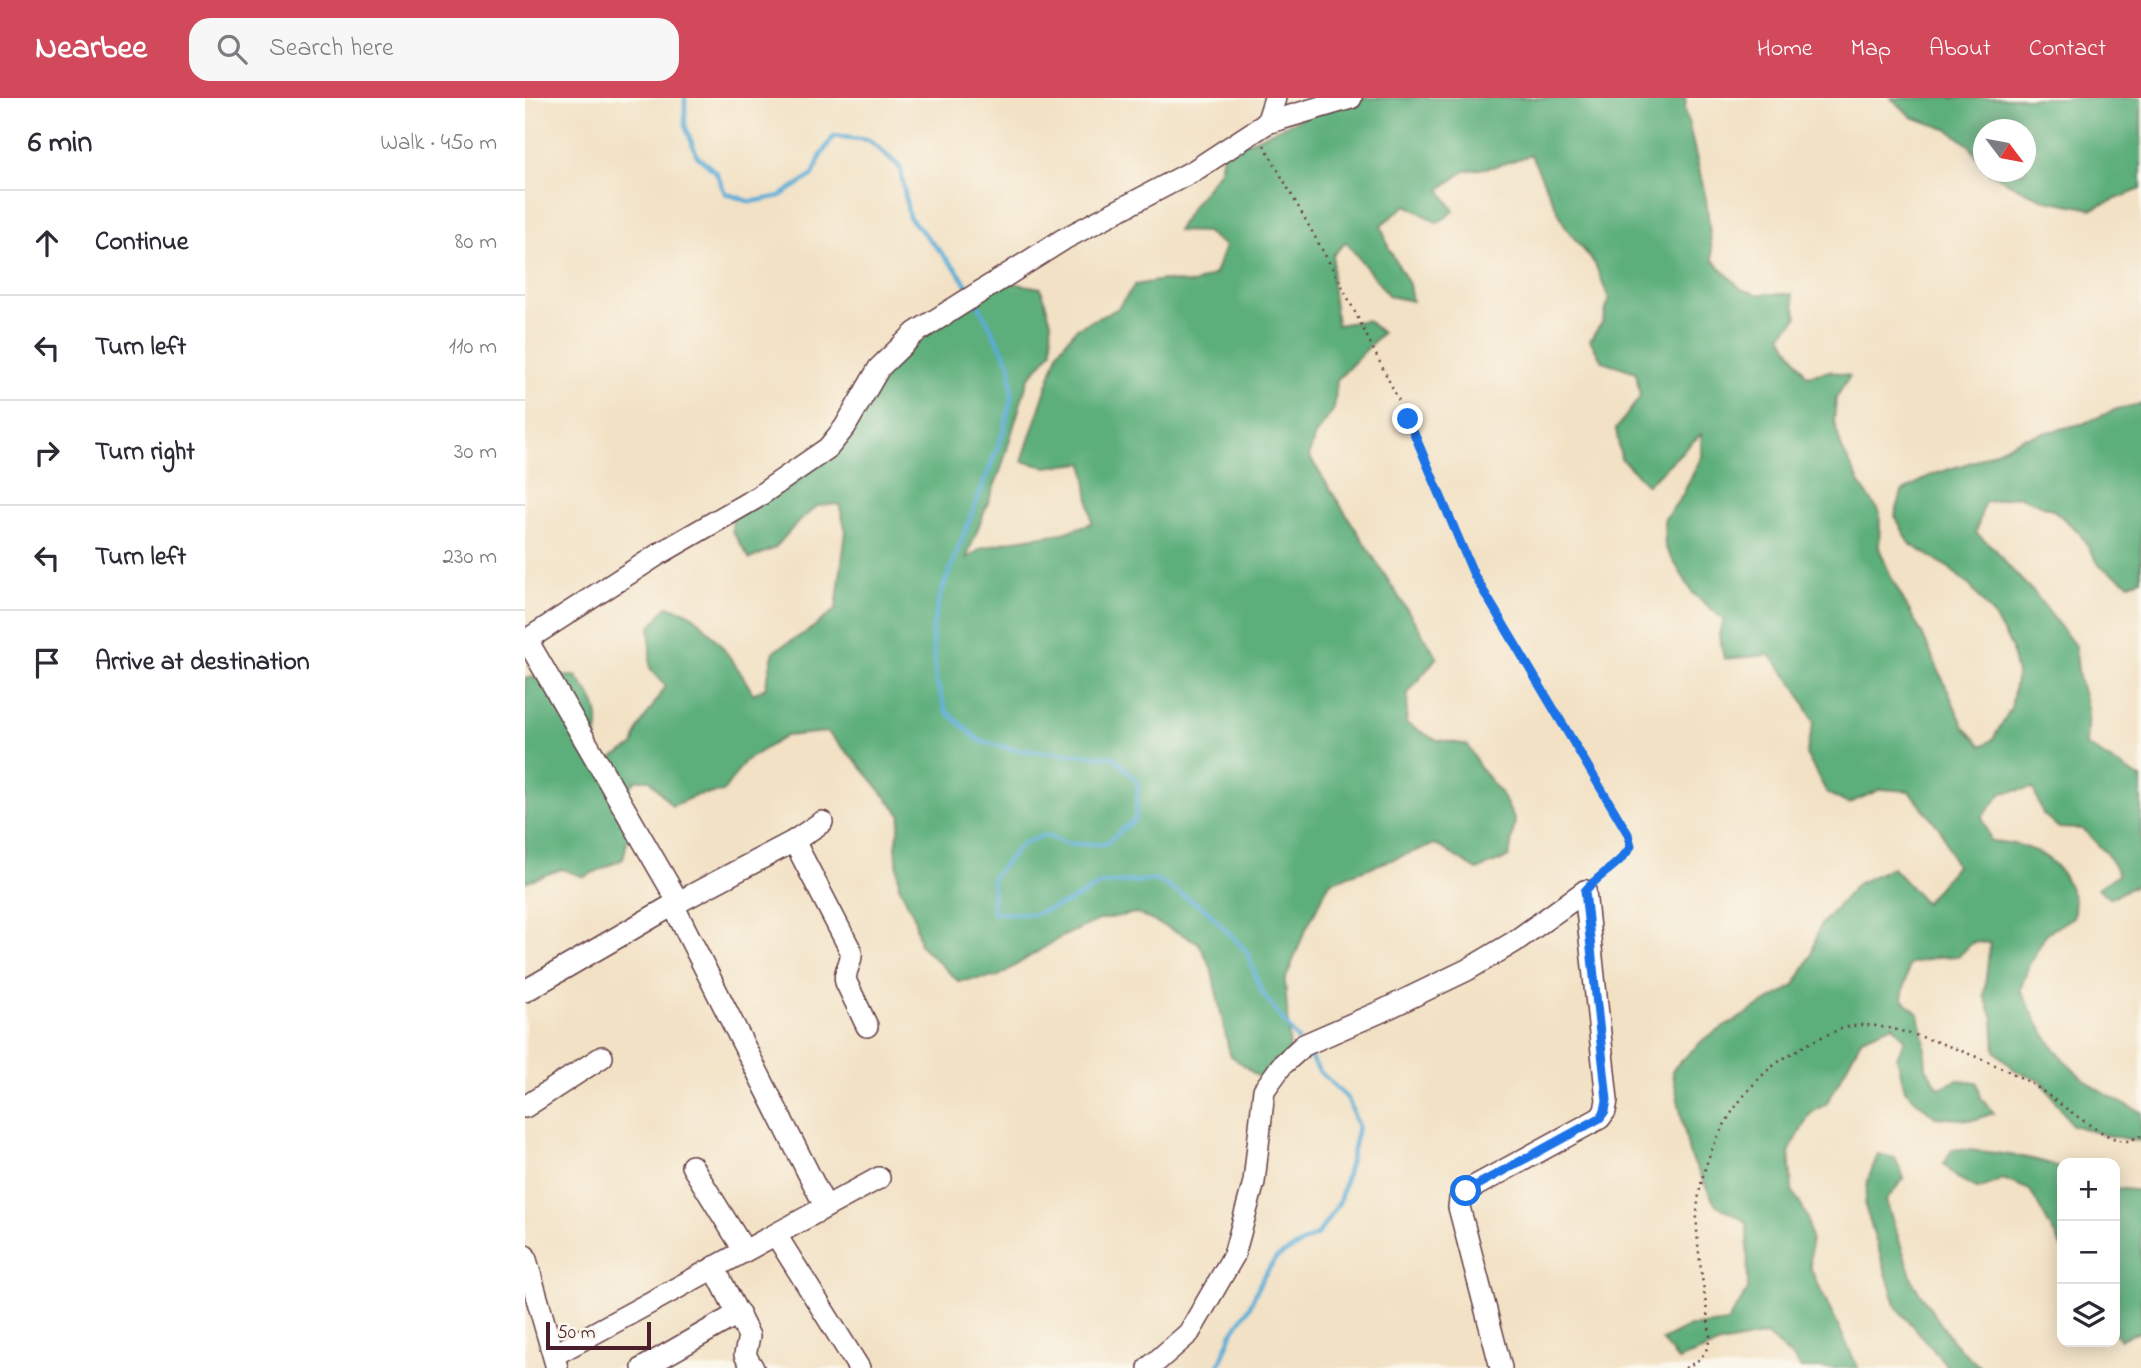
<!DOCTYPE html>
<meta charset="utf-8">
<style>
:root{--surface:#fff;--page:#f7f7f7;--text:#2b2b33;--muted:#7c7c81;--line:#e1e1e2;--accent:#d1495b}
body{margin:0;font-family:"Indie Flower",sans-serif;background:var(--page);color:var(--text)}
.controls{position:absolute;right:21px;bottom:21px;display:grid;overflow:hidden;border-radius:14px;box-shadow:0 4px 18px #0003}
.controls button{width:63px;height:63px;display:grid;place-items:center;padding:0;border:0;border-bottom:2px solid var(--line);background:var(--surface);color:var(--text);font:35px sans-serif}
.compass{position:absolute;left:1448px;top:21px;width:63px;height:63px;border-radius:50%;background:var(--surface);box-shadow:0 4px 18px #0003;rotate:122deg}
.scale{position:absolute;left:21px;bottom:18px;width:105px;box-sizing:border-box;padding-left:7px;border:4px solid #4a1f2b;border-top:0;font-size:19px;line-height:24px;white-space:nowrap;color:#4a1f2b;-webkit-text-stroke:5px #fbf7ec;paint-order:stroke}
.stop{position:absolute;width:21px;height:21px;margin:-16px;border:5px solid #1a73e8;border-radius:50%;background:#fff}
.stop.end{background:#1a73e8;border-color:#fff;box-shadow:0 2px 7px #0008}
.list{margin:0;padding:0;list-style:none}
h2{display:flex;justify-content:space-between;align-items:center;height:91px;margin:0;padding:0 28px;font-size:30px}
h2 small{font-size:23px;font-weight:400;color:var(--muted)}
.list li{display:grid;grid-template-columns:46px 1fr auto;gap:21px;align-items:center;box-sizing:border-box;height:105px;padding:0 28px;border-top:2px solid var(--line)}
.list b{display:block;font-size:26px;white-space:nowrap}
.list em{font-size:23px;font-style:normal;color:var(--muted)}
.icon{flex:none;width:38px;height:38px;fill:none;stroke:currentColor;stroke-width:2;stroke-linecap:round;stroke-linejoin:round}
.map{position:relative;flex:none;width:1616px;height:1270px;overflow:hidden}
header{display:flex;align-items:center;gap:42px;box-sizing:border-box;height:98px;padding:0 35px;background:var(--accent);color:#fff}
header strong{font-size:33px}
nav{display:flex;gap:38px;margin-inline-start:auto;font-size:24px}
.search{width:490px;height:63px;background:var(--page);display:flex;align-items:center;gap:18px;box-sizing:border-box;padding:0 24px;border-radius:21px;color:var(--muted);font-size:26px}
main{display:flex}
aside{flex:1;background:var(--surface)}
.map>svg:first-child{display:block}
.forest{fill:#5cae7a;stroke:#536652;stroke-width:2}
.lines{fill:none;stroke-linecap:round;stroke-linejoin:round}
.stream{stroke:#5aacd5;stroke-width:4.5}
.minor-casing{stroke:#633c42;stroke-width:24}
.path{stroke:#633c42;stroke-width:2.5;stroke-dasharray:2 5;stroke-linecap:butt}
.minor{stroke:#fff;stroke-width:21}
.route{stroke:#1a73e8;stroke-width:9}
</style>
<header>
<strong>Nearbee</strong>
<div class="search"><svg class="icon" aria-label="search" viewBox="0 0 24 24"><circle cx="10" cy="10" r="6"/><path d="M15 15l6 6"/></svg>Search here</div>
<nav><a>Home</a><a>Map</a><a>About</a><a>Contact</a></nav>
</header>
<main>
<aside>
<h2>6 min<small>Walk · 450 m</small></h2>
<ul class="list">
<li><svg class="icon" aria-label="ahead" viewBox="0 0 24 24"><path d="M12 20V5M6 11l6-6 6 6"/></svg><div><b>Continue</b></div><em>80 m</em></li>
<li><svg class="icon" aria-label="left" viewBox="0 0 24 24"><path d="M17 20v-9H6M10 6l-5 5 5 5"/></svg><div><b>Turn left</b></div><em>110 m</em></li>
<li><svg class="icon" aria-label="right" viewBox="0 0 24 24"><path d="M7 20v-9h11M14 6l5 5-5 5"/></svg><div><b>Turn right</b></div><em>30 m</em></li>
<li><svg class="icon" aria-label="left" viewBox="0 0 24 24"><path d="M17 20v-9H6M10 6l-5 5 5 5"/></svg><div><b>Turn left</b></div><em>230 m</em></li>
<li><svg class="icon" aria-label="arrive" viewBox="0 0 24 24"><path d="M6 21V4h12l-3 4 3 4H6"/></svg><div><b>Arrive at destination</b></div></li>
</ul>
</aside>
<div class="map">
<svg width="1616" height="1270" viewBox="0 0 1616 1270">
<rect width="100%" height="100%" fill="#fbf7ec"/>
<filter id="ink" filterUnits="userSpaceOnUse"><feTurbulence type="fractalNoise" baseFrequency=".0143" numOctaves="2"/><feDisplacementMap in="SourceGraphic" scale="14" xChannelSelector="R" yChannelSelector="G"/><feConvolveMatrix kernelMatrix="1 2 1 2 8 2 1 2 1" color-interpolation-filters="sRGB"/></filter>
<filter id="wash" filterUnits="userSpaceOnUse"><feTurbulence type="fractalNoise" baseFrequency=".00686" numOctaves="4" result="noise"/><feDisplacementMap in="SourceGraphic" scale="28" xChannelSelector="R" yChannelSelector="G"/><feGaussianBlur stdDeviation="1.57" result="paint"/><feColorMatrix in="noise" values="0 0 0 0 0 0 0 0 0 0 0 0 0 0 0 0 0 1.4 0 .05"/><feComposite in="paint" operator="in"/></filter>
<g filter="url(#wash)">
<rect width="100%" height="100%" fill="#f2e1c4"/>
<!-- forest -->
<g class="forest">
<path d="M838,0h323l-1,11 21,90 7,61 28,29 16,5h35l5,24 -16,17 26,41 23,-5 20,5 -14,22 -2,23 8,28 20,38 18,26 -1,35 12,29 32,59 41,91 18,19 11,-7 18,-31 6,-34 -6,-28 -18,-31 -23,-29 -21,-18 -39,-24 -15,-28 7,-24 29,-17 44,-14 48,-23 62,-15 32,-14 24,-5v175l-11,5 -30,-18 -21,-34 -27,-23 -35,-13 -33,7 -8,30 20,17 13,17 26,27 40,52 4,32 9,33 -2,34 55,34v104l-31,15 -12,-10 21,-14 -13,-21 -23,-24 -24,-1 -16,-14 -10,-26 -31,5 -20,24 9,24c32,2 64,12 77,44 6,12 8,18 5,32l-27,17 -17,31 -9,25c33,64 54,93 121,122v29l-37,-6 -32,-10 -31,-44 -25,-10 -21,-20 -2,-33 -9,-23 6,-52 -17,-1 -14,14 -22,1 -28,7 -7,34 17,17 5,23 2,30 13,20 19,-8 19,2 4,16 13,15 -21,7 -38,-3 -30,-27 -8,-33 8,-18 -12,-14 -31,13 -35,65 -17,11 -21,38 3,38 15,26 4,23 -1,28 48,101h-57l-8,-10 -27,-23 -46,9 -42,16 -16,-20 26,-13 39,-5 21,-32 -1,-68 -32,-18 -26,-51 -17,-83 32,-31 91,-54 16,-29 8,-29 38,-43 35,-17 33,36 31,-37 -15,-36 -32,-39 -28,-2 -33,15 -21,-11 -21,-39 8,-32 -19,-36 -25,-31 -46,4 -5,-25 5,-14 -31,-27 -28,-46 -1,-27 18,-24 20,-40 -1,-22 -54,51 -26,-27 -5,-29 24,-32 -4,-25 -34,-11 -12,-21 13,-19 6,-22 -14,-35 -29,-36 -35,-73 -38,12 -28,4 -25,18 14,22 -16,12 -32,-18 -25,20 8,24 20,35 3,17 -23,-5 -43,-54 -13,13 -1,29 5,41 30,-5 15,13 -45,47 -3,29 -20,28 -5,19 128,201 -29,36 -2,30 28,16 34,6 12,23 22,27 13,26 -6,36 -32,13 -42,-26 -105,38 -25,49 -20,50 6,85 -31,12 -30,-23 -19,-88 -13,-25 -62,-29 -37,7 -38,17 -64,40 -39,4 -38,-36 -6,-29 -15,-30 -3,-39 5,-32 -45,-54 -29,-29 -41,4 -41,25 -22,31 -26,3 -25,11 -22,-26h-14l-14,18 8,31 -7,30 -39,18 -22,-8 -37,13v-204l51,-2c22,29 28,39 17,75l17,8 23,-13 5,-17 28,-43 -16,-18v-40l17,-22c6,2 15,4 21,7 22,13 53,58 65,81l12,-6 9,-37 36,-21 26,-21 10,-78 -7,-27 -22,2 -21,18 -21,24 -25,11 -18,-28 1,-20 69,-44 54,-62 127,-127 58,10 10,34 1,29 -24,28 -27,90 -35,90 16,-11 33,-8 48,-7 29,-10 -8,-60 -39,4 -23,-6 37,-111 18,-22 40,-19 18,-24 27,-5 31,4 22,-10 10,-28 -19,-14 -29,-1 14,-23 29,-38 3,-17 100,-44z"/>
<path d="M1366,0h250v91l-49,20 -46,-9 -23,-10 -35,-18h37v-42h-42v36l-13,-20 -21,-16 -37,-13z"/>
<path d="M1427,1051c35,2 77,6 110,19v80l-32,-58 -27,-11 -24,10 -22,-11 -13,-14z"/>
<path d="M1353,1056l17,4 9,20 -18,23 28,83 39,58 28,26h-32l-52,-60 -32,-102 3,-26z"/>
<path d="M1590,1090l26,3v141l-22,7 -4,-6z"/>
</g>
<g class="lines">
<!-- stream -->
<g class="stream">
<path d="M160,0v27l12,31 19,16 9,21 26,9 29,-6 33,-21 8,-20 13,-19 35,4 31,27 9,50 47,52 15,22"/>
<path d="M452,204l33,62 2,30 -8,37 -64,165 -8,35 4,50 10,30 34,30 36,9 98,7 24,25 -3,37 -30,25h-38l-22,-9 -23,9 -30,34 1,35 41,1 35,-12 32,-18 56,-4 50,30 40,42 14,39 37,49"/>
<path d="M693,1270l14,-35 17,-25 13,-29 14,-21 42,-24 21,-31 11,-41 8,-35 -10,-28 -28,-27 -15,-22"/>
</g>
</g>
</g>
<g filter="url(#ink)">
<g class="lines">
<defs>
<g id="minor">
<path d="M742,25l8,-25"/>
<path d="M2,542l152,263"/>
<path d="M0,543l134,-87 97,-56 72,-50 17,-21 34,-59 36,-35 149,-94 131,-69 72,-47 84,-25"/>
<path d="M269,743l57,110c2,12 -8,19 -5,31l21,44"/>
<path d="M148,807l152,301"/>
<path d="M0,893l148,-86 121,-64 28,-19"/>
<path d="M0,1009l77,-50"/>
<path d="M167,1068l52,84"/>
<path d="M251,1137l83,133"/>
<path d="M0,1158l32,112"/>
<path d="M189,1169l35,69 -4,19 8,13"/>
<path d="M29,1257l325,-177"/>
<path d="M118,1270l96,-55"/>
<path d="M624,1270l40,-35 45,-78 20,-73 10,-92 18,-25 22,-20 78,-34 85,-41 47,-28 71,-51"/>
<path d="M976,1270l-42,-161 1,-8 6,-8 134,-73 5,-7 2,-11 -22,-209"/>
</g>
</defs>
<!-- minor casing -->
<use href="#minor" class="minor-casing"/>
<!-- path -->
<g class="path">
<path d="M739,47l76,137 68,137 66,155 154,260 3,12 -6,11 -29,21"/>
<path d="M1160,1270c16,-8 23,-15 25,-33 -4,-35 -11,-70 -13,-105 -3,-60 28,-121 71,-160 19,-16 60,-39 84,-44 36,-8 143,36 175,55 22,12 77,61 99,60 4,0 11,-4 15,-5"/>
</g>
<!-- minor -->
<use href="#minor" class="minor"/>
</g>
</g>
<g class="lines" filter="url(#ink)">
<!-- route -->
<path class="route" d="M883,321l66,156 154,259 3,12c-11,19 -32,28 -46,45l22,209 -2,11 -5,7 -134,73"/>
</g>
</svg>
<div class="controls">
<button>+</button>
<button>−</button>
<button><svg class="icon" aria-label="layers" viewBox="0 0 24 24"><path d="M12 4l9 5-9 5-9-5zM3 14l9 5 9-5"/></svg></button>
</div>
<svg class="compass" viewBox="-18 -18 36 36"><path d="M0-13l5 13h-10z" fill="#e53935"/><path d="M0 13l5-13h-10z" fill="#7c7c81"/></svg>
<div class="scale">50 m</div>
<div class="stop" style="left:941px;top:1093px"></div>
<div class="stop end" style="left:883px;top:321px"></div>
</div>
</main>
